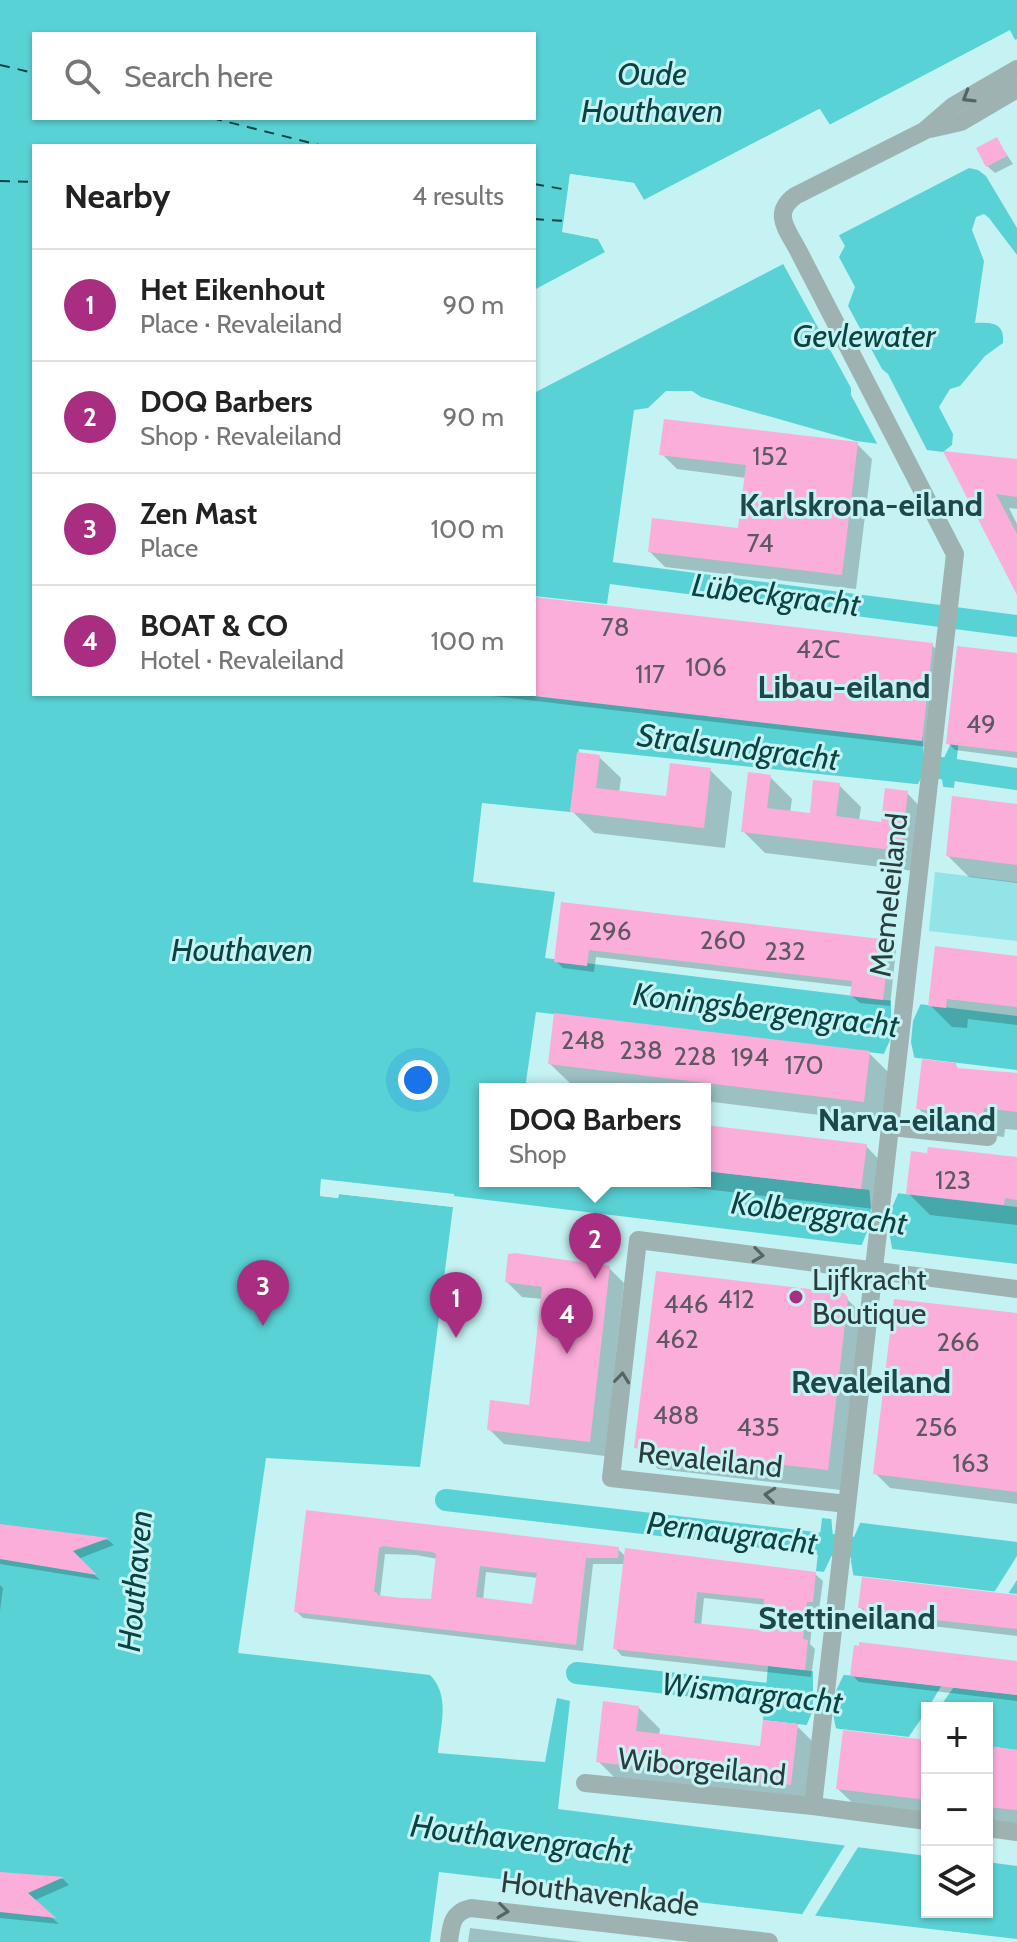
<!DOCTYPE html>
<meta charset="utf-8">
<style>
:root{--surface:#fff;--page:#f2f2f2;--text:#222;--muted:#767676;--line:#e0e0e0;--accent:#a92e81}
body{margin:0;font-family:Cabin,sans-serif;background:var(--page);color:var(--text)}
.controls{position:absolute;right:24px;bottom:24px;display:grid;overflow:hidden;border-radius:0px;box-shadow:0 2px 6px #0004}
.controls button{width:72px;height:72px;display:grid;place-items:center;padding:0;border:0;border-bottom:2px solid var(--line);background:var(--surface);color:var(--text);font:40px sans-serif}
.you{position:absolute;left:418px;top:1080px;width:28px;height:28px;margin:-20px;border:6px solid #fff;border-radius:50%;background:#1a73e8;box-shadow:0 0 0 12px #1a73e833}
.badge{display:grid;place-items:center;width:52px;height:52px;border-radius:50%;background:var(--accent);color:#fff;font-size:26px;font-weight:700}
.pin{position:absolute;translate:-50% -66px;filter:drop-shadow(0 2px 4px #0008)}
.pin::after{content:'';position:absolute;top:42px;width:28px;height:24px;background:inherit;clip-path:polygon(0 0,100% 0,50% 100%)}
.popup{position:absolute;left:479px;top:1083px;width:232px;height:104px;box-sizing:border-box;display:grid;place-content:center;border-radius:0px;background:var(--surface);filter:drop-shadow(0 2px 6px #0005);font-size:26px;white-space:nowrap;color:var(--muted)}
.popup b{font-size:30px;color:var(--text)}
.popup::after{content:'';position:absolute;left:50%;top:100%;margin-left:-16px;border:16px solid transparent;border-top-color:var(--surface)}
.list{margin:0;padding:0;list-style:none}
h2{display:flex;justify-content:space-between;align-items:center;height:104px;margin:0;padding:0 32px;font-size:34px}
h2 small{font-size:26px;font-weight:400;color:var(--muted)}
.list li{display:grid;grid-template-columns:52px 1fr auto;gap:24px;align-items:center;box-sizing:border-box;height:112px;padding:0 32px;border-top:2px solid var(--line)}
.list b{display:block;font-size:30px;white-space:nowrap}
.list p{margin:0;font-size:26px;white-space:nowrap;color:var(--muted)}
.list em{font-size:26px;font-style:normal;color:var(--muted)}
.icon{flex:none;width:44px;height:44px;fill:none;stroke:currentColor;stroke-width:2;stroke-linecap:round;stroke-linejoin:round}
.map{position:relative;flex:none;width:1017px;height:1942px;overflow:hidden}
.search{position:absolute;background:var(--surface);box-shadow:0 2px 6px #0004;left:32px;top:32px;width:504px;height:88px;display:flex;align-items:center;gap:20px;box-sizing:border-box;padding:0 28px;border-radius:0px;color:var(--muted);font-size:30px}
.panel{position:absolute;background:var(--surface);box-shadow:0 2px 6px #0004;left:32px;top:144px;width:504px;height:552px;border-radius:0px}
.map>svg:first-child{display:block}
.green{fill:#92e4e6}
.water{fill:#59d2d6;fill-rule:evenodd}
.pier{fill:#c5f2f3}
.shadow{fill:#0003;fill-rule:evenodd}
.lines{fill:none;stroke-linecap:round;stroke-linejoin:round}
.canal{stroke:#59d2d6;stroke-width:22}
.ferry{stroke:#0a4344;stroke-width:2;stroke-dasharray:10 8;stroke-linecap:butt}
.building{fill:#fcaedb;fill-rule:evenodd}
.minor{stroke:#9fb2b2;stroke-width:18}
.oneway{stroke:#536565}
.poi-dot{fill:#a92e81;stroke:#c5f2f3;stroke-width:3}
.labels{text-anchor:middle;stroke-width:6;stroke-linejoin:round;paint-order:stroke}
.number-label{font-size:26px;fill:#5e5864}
.street-label{font-size:30px;fill:#2a3c3c;stroke:#c5f2f3}
.poi-label{font-size:30px;fill:#2a3c3c;stroke:#c5f2f3;text-anchor:start}
.water-label{font-size:32px;font-style:italic;fill:#0a4344;stroke:#c5f2f3}
.neighbourhood-label{font-size:32px;font-weight:bold;fill:#1d4748;stroke:#c5f2f3}
</style>
<div class="map">
<svg width="1017" height="1942" viewBox="0 0 1017 1942">
<rect width="100%" height="100%" fill="#c5f2f3"/>
<!-- green -->
<path class="green" d="M935,872l82,10v59l-88,-10z"/>
<!-- water -->
<g class="water">
<path d="M0,0h1017v39l-2,1 -6,-9 -180,94 -10,-16 -175,91 -10,-17 -64,-9 -7,58 35,7 7,13 -71,38v-144h-500v548h496l429,44 -5,50 -375,-39 -9,63 -88,-9 -9,79 82,10 -10,66 472,58v54l-481,-58 -11,77h-40v92h220v-10l312,36v57l-696,-84 -1,16 18,2 1,-4 114,13 -33,260 -154,-9 -28,195 192,22c21,21 10,52 8,78l107,9 12,-64 13,3 -12,108 369,47v56h60v-50l30,4v73l-578,-67 -9,70h-430zM34,34h500v84h-500z"/>
<path d="M969,168l9,2 8,6 31,52v27l-28,-37 -5,-4 -8,3 -4,13 12,31 -9,62c17,-1 30,0 28,20l-18,13 -25,30 -10,3 -11,18 14,27 -1,11 -9,7 -87,-11 -155,-44 -9,-6h-26l-18,17 -14,2 -27,194 -73,-8v-203z"/>
<path d="M822,1518l195,24v52l-201,-23z"/>
<path d="M768,1666l249,29v55l-30,-4v-38h-60v31l-164,-19z"/>
</g>
<!-- pier -->
<g class="pier">
<path d="M1010,30l5,10 -4,2 -3,-6 -177,93 -5,-1 -8,-14 -173,90 -4,-1 -9,-16 -58,-9 -7,51 33,6 8,16 -3,1 -7,-13 -36,-7 8,-58 64,9 10,17 176,-91 10,16z"/>
<path d="M837,232l8,14 -6,11 16,30 -7,19 34,63 6,5 40,78 -4,1 -44,-4 -29,-54v-7l-70,-128z"/>
<path d="M922,733l32,4 -10,21 -2,22 2,11 -28,-3 6,-12 2,-19z"/>
<path d="M891,997l31,4 -9,20 -2,21 4,19 -33,-3 9,-20z"/>
<path d="M321,1179l133,15v4l-129,-14 -1,9 11,1 4,-4 114,13v4l-114,-13 -1,4 -18,-2z"/>
<path d="M869,1186l31,3 -9,21 -2,21 4,23 -33,-5 9,-22 2,-18z"/>
<path d="M831,1515l31,4 -9,20 -2,22 3,18 -32,-3 9,-19 2,-19z"/>
<path d="M1017,1556v24l-11,17 -13,-3z"/>
<path d="M813,1667l32,5 -10,21 -2,21 4,19 -32,-4 8,-19z"/>
<path d="M943,1683l13,1 -17,24h-11z"/>
<path d="M927,1710v18l-8,14 -11,-4z"/>
<path d="M847,1842l13,2 -47,75h-8l-4,-3z"/>
</g>
<!-- shadow -->
<g class="shadow">
<path d="M997,140l16,24 -18,9 -8,-7z"/>
<path d="M857,444l15,15 -16,130 -191,-22 -15,-15 90,-21 6,-53 -69,-9 -15,-15z"/>
<path d="M946,453l71,8v48l-8,-1 8,16v67z"/>
<path d="M534,599l398,46 7,7 -11,95 -453,-53h59z"/>
<path d="M1017,655v103l-62,-8 -7,-7z"/>
<path d="M599,757l22,21 -2,15 49,6 42,-29 22,22 -7,56 -131,-15 -22,-22z"/>
<path d="M770,777l22,22 -2,14 21,2 28,-30 22,22 -2,14 24,3 24,-31 21,22 -6,57 -157,-19 -22,-22z"/>
<path d="M1017,806v77l-48,-6 -21,-21z"/>
<path d="M563,904l326,38 7,8 -6,56 -30,-3 -8,-7 2,-9 -258,-30 -2,15 -31,-4 -7,-7z"/>
<path d="M1017,957v68l-49,-6 -1,9 -15,-1 -22,-22z"/>
<path d="M869,1053l22,22 -6,48 -180,-22v-12h-103l-30,-4 -22,-21z"/>
<path d="M955,1065l6,6 56,2v57l-12,-1 -1,8 -64,-7 -22,-22z"/>
<path d="M705,1127l161,19 21,22 -4,42 -245,-29h67z"/>
<path d="M1017,1159v66l-87,-10 -22,-22z"/>
<path d="M609,1268l15,15 -19,173 -101,-12 -15,-15 42,-22 12,-108 -21,-2 -15,-15z"/>
<path d="M843,1295l26,26 -20,170 -191,-22 -22,-22z"/>
<path d="M1017,1315v189l-127,-16 -15,-15z"/>
<path d="M307,1513l311,36 8,8 189,17 8,7 -4,28 -5,-1 -4,36 5,5 -4,28 -189,-21 -7,-8 10,-84h-32l-10,87 -280,-33 -7,-7zM385,1554l31,1 22,4 -5,41 -53,-3zM486,1572l52,6 -4,28 -51,-6zM704,1598l62,7 -3,27 -62,-6z"/>
<path d="M0,1526l108,14 6,5 -36,14 22,21 -100,-16z"/>
<path d="M0,1585l3,3 -3,23z"/>
<path d="M1017,1597v39l-145,-17 -12,-12z"/>
<path d="M1017,1663v38l-158,-19 -7,-7z"/>
<path d="M638,1707l22,22 -1,7 102,12 36,-22 22,22 -6,57 -193,-22 -22,-22z"/>
<path d="M927,1741v77l-67,-8 -22,-21z"/>
<path d="M987,1748l30,4v77l-30,-4z"/>
<path d="M0,1874l63,5 6,6 -36,16 26,23 -59,-6z"/>
<path d="M470,1928l113,14h-115z"/>
</g>
<g class="lines">
<!-- canal -->
<g class="canal">
<path d="M534,563l483,63"/>
<path d="M927,766l90,13"/>
<path d="M446,1500l403,47"/>
<path d="M577,1673l218,24"/>
</g>
<!-- ferry -->
<g class="ferry">
<path d="M0,65l34,8"/>
<path d="M212,118l111,28"/>
<path d="M0,181l34,1"/>
<path d="M534,184l34,6"/>
<path d="M534,219l30,2"/>
</g>
</g>
<!-- building -->
<g class="building">
<path d="M997,137l10,19 -21,11 -10,-19z"/>
<path d="M664,419l194,23 -16,133 -194,-23 4,-34 86,10 8,-63 -87,-10z"/>
<path d="M943,451l74,8v38l-21,-3 21,40v61z"/>
<path d="M534,597l399,46 -11,98 -388,-45z"/>
<path d="M957,646l60,7v99l-71,-8z"/>
<path d="M577,752l23,3 -4,33 70,8 4,-33 41,5 -7,60 -134,-16z"/>
<path d="M748,772l23,3 -4,33 43,5 3,-33 27,3 -4,33 45,6 4,-34 23,3 -7,60 -160,-19z"/>
<path d="M952,796l65,8v61l-71,-9z"/>
<path d="M561,902l329,38 -7,60 -33,-4 2,-15 -263,-31 -2,16 -33,-4z"/>
<path d="M935,946l82,10v51l-70,-8 -1,9 -18,-2z"/>
<path d="M554,1013l316,38 -6,51 -316,-38z"/>
<path d="M922,1059l34,4 1,5 60,5v39l-33,-4 -1,9 -67,-8z"/>
<path d="M705,1125l162,19 -6,45 -156,-18z"/>
<path d="M928,1147l89,10v43l-12,-2 -1,7 -98,-11 5,-43 16,2z"/>
<path d="M515,1253l95,13 -20,176 -103,-12 3,-30 39,5 13,-118 -37,-5 3,-28z"/>
<path d="M656,1271l188,22 4,5 -20,172 -194,-22z"/>
<path d="M894,1299l123,14v179l-144,-18z"/>
<path d="M306,1510l313,37 -1,11h-32l-10,87 -282,-33zM383,1546l49,6 4,2 -5,45 -29,-1 -25,-3 1,-2 -4,-1 5,-44zM480,1566l57,7 -5,31 -56,-7z"/>
<path d="M0,1524l109,14 -36,13 24,24 -97,-16z"/>
<path d="M625,1548l191,24 -3,30h-6l-4,37 5,1 -3,30 -192,-21zM697,1592l67,7 -3,31 -67,-7z"/>
<path d="M862,1577l155,18v34l-154,-17 1,-4h-6z"/>
<path d="M859,1642l158,19v34l-167,-19 4,-31 5,1z"/>
<path d="M603,1701l36,5 -3,25 124,15 3,-26 35,4 -7,61 -195,-23z"/>
<path d="M843,1730l84,10v60l-91,-11z"/>
<path d="M987,1746l30,4v60l-30,-3z"/>
<path d="M0,1872l64,5 -36,16 28,25 -56,-6z"/>
</g>
<g class="lines">
<!-- minor -->
<g class="minor">
<path d="M930,129l31,-7 56,-33"/>
<path d="M891,1127l97,10"/>
<path d="M847,1504l-236,-26 27,-238 379,49"/>
<path d="M585,1783l228,23 114,15"/>
<path d="M813,1806l142,-1252 -156,-302c-11,-22 -28,-38 -4,-56l129,-65 29,-25 64,-37"/>
<path d="M987,1828l30,4"/>
<path d="M449,1942c2,-17 3,-30 22,-34l298,34"/>
</g>
</g>
<!-- one-way arrows -->
<defs><path id="oneway-chevron" d="M-2-3.5L2.5 0L-2 3.5" fill="none" stroke-width="1.6" stroke-linecap="round" stroke-linejoin="round" transform="scale(2)"/></defs>
<g class="oneway">
<use href="#oneway-chevron" transform="translate(968 97) rotate(149)"/>
<use href="#oneway-chevron" transform="translate(758 1255) rotate(7)"/>
<use href="#oneway-chevron" transform="translate(622 1378) rotate(-84)"/>
<use href="#oneway-chevron" transform="translate(770 1495) rotate(-174)"/>
<use href="#oneway-chevron" transform="translate(503 1911) rotate(7)"/>
</g>
<!-- markers -->
<circle class="poi-dot" cx="796" cy="1297" r="8"/>
<g class="labels">
<!-- number labels -->
<g class="number-label">
<text x="770" y="465">152</text>
<text x="760" y="552">74</text>
<text x="615" y="636">78</text>
<text x="818" y="658">42C</text>
<text x="706" y="676">106</text>
<text x="650" y="683">117</text>
<text x="981" y="733">49</text>
<text x="610" y="940">296</text>
<text x="723" y="949">260</text>
<text x="785" y="960">232</text>
<text x="583" y="1049">248</text>
<text x="641" y="1059">238</text>
<text x="695" y="1065">228</text>
<text x="750" y="1066">194</text>
<text x="804" y="1074">170</text>
<text x="953" y="1189">123</text>
<text x="736" y="1308">412</text>
<text x="686" y="1313">446</text>
<text x="677" y="1348">462</text>
<text x="958" y="1351">266</text>
<text x="676" y="1424">488</text>
<text x="758" y="1436">435</text>
<text x="936" y="1436">256</text>
<text x="971" y="1472">163</text>
</g>
<!-- street labels -->
<g class="street-label">
<text transform="translate(889 895) rotate(-84)" y="10">Memeleiland</text>
<text transform="translate(710 1460) rotate(6)" y="10">Revaleiland</text>
<text transform="translate(702 1767) rotate(6)" y="10">Wiborgeiland</text>
<text transform="translate(600 1894) rotate(7)" y="10">Houthavenkade</text>
</g>
<!-- poi labels -->
<g class="poi-label">
<text x="812" y="1290">Lijfkracht<tspan x="812" dy="34">Boutique</tspan></text>
</g>
<!-- water labels -->
<g class="water-label">
<text x="652" y="85">Oude<tspan x="652" dy="37">Houthaven</tspan></text>
<text x="864" y="347">Gevlewater</text>
<text transform="translate(776 595) rotate(7)" y="11">Lübeckgracht</text>
<text transform="translate(738 747) rotate(7)" y="11">Stralsundgracht</text>
<text x="242" y="961">Houthaven</text>
<text transform="translate(766 1010) rotate(7)" y="11">Koningsbergengracht</text>
<text transform="translate(819 1213) rotate(7)" y="11">Kolberggracht</text>
<text transform="translate(732 1533) rotate(7)" y="11">Pernaugracht</text>
<text transform="translate(135 1581) rotate(-85)" y="11">Houthaven</text>
<text transform="translate(752 1693) rotate(6)" y="11">Wismargracht</text>
<text transform="translate(521 1839) rotate(7)" y="11">Houthavengracht</text>
</g>
<!-- neighbourhood labels -->
<g class="neighbourhood-label">
<text x="861" y="516">Karlskrona-eiland</text>
<text x="844" y="698">Libau-eiland</text>
<text x="907" y="1131">Narva-eiland</text>
<text x="871" y="1393">Revaleiland</text>
<text x="847" y="1629">Stettineiland</text>
</g>
</g>
</svg>
<div class="controls">
<button>+</button>
<button>−</button>
<button><svg class="icon" aria-label="layers" viewBox="0 0 24 24"><path d="M12 4l9 5-9 5-9-5zM3 14l9 5 9-5"/></svg></button>
</div>
<div class="you"></div>
<div class="pin badge" style="left:456px;top:1338px">1</div>
<div class="pin badge" style="left:595px;top:1279px">2</div>
<div class="popup"><b>DOQ Barbers</b>Shop</div>
<div class="pin badge" style="left:263px;top:1326px">3</div>
<div class="pin badge" style="left:567px;top:1354px">4</div>
<div class="search"><svg class="icon" aria-label="search" viewBox="0 0 24 24"><circle cx="10" cy="10" r="6"/><path d="M15 15l6 6"/></svg>Search here</div>
<section class="panel">
<h2>Nearby<small>4 results</small></h2>
<ul class="list">
<li><span class="badge">1</span><div><b>Het Eikenhout</b><p>Place · Revaleiland</p></div><em>90 m</em></li>
<li><span class="badge">2</span><div><b>DOQ Barbers</b><p>Shop · Revaleiland</p></div><em>90 m</em></li>
<li><span class="badge">3</span><div><b>Zen Mast</b><p>Place</p></div><em>100 m</em></li>
<li><span class="badge">4</span><div><b>BOAT &amp; CO</b><p>Hotel · Revaleiland</p></div><em>100 m</em></li>
</ul>
</section>
</div>
